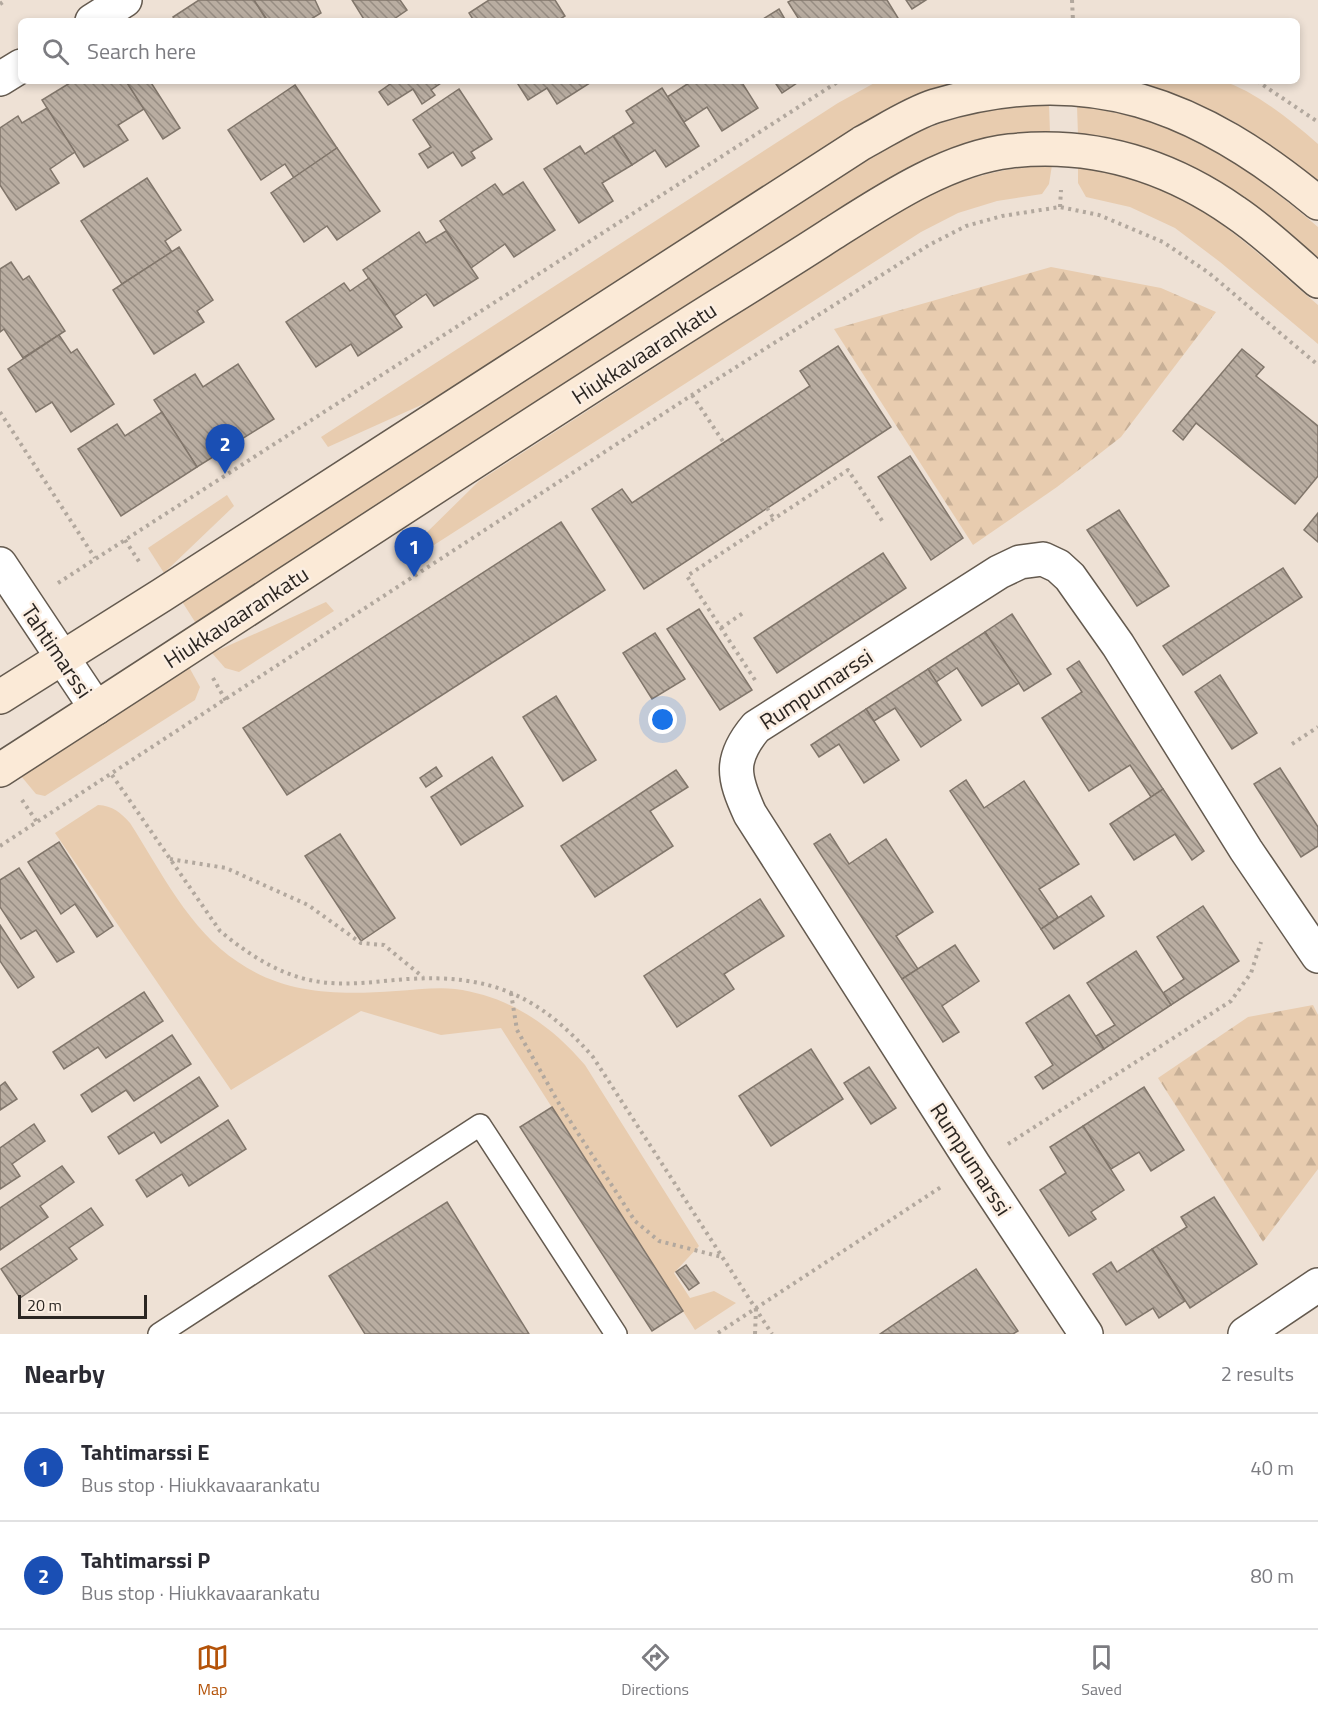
<!DOCTYPE html>
<meta charset="utf-8">
<style>
:root{--surface:#fff;--page:#f2f2f3;--text:#2b2b33;--muted:#7c7c81;--line:#e1e1e2;--accent:#b45309}
body{margin:0;font-family:"Titillium Web",sans-serif;background:var(--page);color:var(--text)}
.scale{position:absolute;left:18px;bottom:15px;width:129px;box-sizing:border-box;padding-left:6px;border:3px solid #2b2622;border-top:0;font-size:16px;line-height:21px;white-space:nowrap;color:#2b2622;-webkit-text-stroke:4px #fbeee2;paint-order:stroke}
.you{position:absolute;left:663px;top:720px;width:21px;height:21px;margin:-15px;border:4px solid #fff;border-radius:50%;background:#1a73e8;box-shadow:0 0 0 9px #1a73e833}
.badge{display:grid;place-items:center;width:39px;height:39px;border-radius:50%;background:var(--accent);color:#fff;font-size:20px;font-weight:700}
.pin{position:absolute;translate:-50% -50px;filter:drop-shadow(0 2px 3px #0008)}
.pin::after{content:'';position:absolute;top:32px;width:21px;height:18px;background:inherit;clip-path:polygon(0 0,100% 0,50% 100%)}
.list{margin:0;padding:0;list-style:none}
h2{display:flex;justify-content:space-between;align-items:center;height:78px;margin:0;padding:0 24px;font-size:26px}
h2 small{font-size:20px;font-weight:400;color:var(--muted)}
.list li{display:grid;grid-template-columns:39px 1fr auto;gap:18px;align-items:center;box-sizing:border-box;height:108px;padding:0 24px;border-top:2px solid var(--line)}
.list b{display:block;font-size:22px;white-space:nowrap}
.list p{margin:0;font-size:20px;white-space:nowrap;color:var(--muted)}
.list em{font-size:20px;font-style:normal;color:var(--muted)}
.icon{flex:none;width:33px;height:33px;fill:none;stroke:currentColor;stroke-width:2;stroke-linecap:round;stroke-linejoin:round}
.map{position:relative;flex:none;width:1318px;height:1334px;overflow:hidden}
.search{position:absolute;background:var(--surface);box-shadow:0 3px 9px #0003;left:18px;right:18px;top:18px;height:66px;display:flex;align-items:center;gap:15px;box-sizing:border-box;padding:0 21px;border-radius:9px;color:var(--muted);font-size:22px}
.sheet{height:294px;background:var(--surface)}
nav{display:flex;justify-content:space-around;align-items:center;box-sizing:border-box;height:84px;border-top:2px solid var(--line);background:var(--surface);font-size:16px;color:var(--muted)}
nav a{display:grid;justify-items:center;gap:3px}
nav .on{color:var(--accent)}
.map>svg:first-child{display:block}
.green{fill:#e8ccaf}
.forest{fill:url(#forest-firs)}
.building{fill:url(#building-back-hatch);stroke:#81766b;stroke-width:1.5}
.lines{fill:none;stroke-linecap:round;stroke-linejoin:round}
.lane-casing{stroke:#645a4f;stroke-width:24}
.street-casing{stroke:#645a4f;stroke-width:36}
.secondary-casing{stroke:#645a4f;stroke-width:36}
.path{stroke:#b2a89e;stroke-width:4;stroke-dasharray:3 4.5;stroke-linecap:butt}
.lane{stroke:#fff;stroke-width:21}
.street{stroke:#fff;stroke-width:33}
.secondary{stroke:#fbead7;stroke-width:33}
.labels{text-anchor:middle;stroke-width:5;stroke-linejoin:round;paint-order:stroke}
.street-label{font-size:22px;fill:#2b2622;stroke:#fbeee2}
</style>
<div class="map">
<svg width="1318" height="1334" viewBox="0 0 1318 1334">
<defs>
<pattern id="forest-firs" width="22" height="20" patternUnits="userSpaceOnUse" patternTransform="scale(1.5)"><rect width="22" height="20" fill="#e8ccaf"/><path d="M5 1l3.5 6h-7zM16 11l3.5 6h-7z" fill="#c7af96"/></pattern>
<pattern id="building-back-hatch" width="6" height="6" patternUnits="userSpaceOnUse" patternTransform="scale(1.5)"><rect width="6" height="6" fill="#b9ada1"/><path d="M-1 5l2 2M0 0l6 6M5-1l2 2" fill="none" stroke="#978d83"/></pattern>
</defs>
<rect width="100%" height="100%" fill="#eee1d5"/>
<!-- green -->
<g class="green">
<path d="M878,81h91l-41,13 -489,303 -111,50 -7,-10 517,-334z"/>
<path d="M1125,81c24,0 77,-5 97,0 32,9 71,41 96,63v41c-31,-26 -64,-55 -101,-72 -30,-14 -60,-23 -92,-32z"/>
<path d="M1049,104l1,29 -29,1 -824,491 -16,-25 714,-458c55,-26 95,-34 154,-38z"/>
<path d="M1077,106c107,14 160,53 241,121v37l-125,-96 -44,-19 -71,-14z"/>
<path d="M1052,165l-3,19 -7,10 -45,7 -39,12 -37,19 -501,322 -6,-9 65,-64 424,-274c49,-25 94,-40 149,-42z"/>
<path d="M1078,167c100,5 168,77 240,138v39l-98,-82 -45,-34 -45,-21 -44,-10 -8,-14z"/>
<path d="M227,495l7,11 -70,67 -16,-25z"/>
<path d="M326,602l8,9 -95,61 -14,-4 -13,-15z"/>
<path d="M189,667l11,20 -5,13 -150,96 -9,-2 -15,-18z"/>
<path d="M98,805c15,1 22,7 32,18 31,48 59,107 108,139 48,33 102,33 158,29 19,-1 40,-4 59,-2 54,7 96,36 130,76l114,181 -25,27 16,25 24,-7 22,12 -41,27 -194,-302 -60,7 -80,-24 -130,79 -176,-257z"/>
</g>
<!-- forest -->
<g class="forest">
<path d="M1051,267l110,21 55,24 -95,125 -64,50 -84,58 -139,-216z"/>
<path d="M1313,1005l5,10v154l-55,73 -105,-164 90,-61z"/>
</g>
<!-- building -->
<g class="building">
<path d="M199,0h55l12,19 -3,2h-87l-3,-4z"/>
<path d="M254,0h61l6,13 -13,8h-40z"/>
<path d="M352,0h48l7,10 -16,11h-26z"/>
<path d="M489,0h66l10,16 -8,5h-83l-5,-8z"/>
<path d="M792,0h95l11,18 -5,3h-93l-12,-19z"/>
<path d="M906,0h20l-14,9z"/>
<path d="M779,9l7,12h-26z"/>
<path d="M73,81h53l18,28 -26,16 10,15 -44,27 -42,-67z"/>
<path d="M126,81h24l30,47 -17,11z"/>
<path d="M388,81h56l-13,9 4,5 -13,9 -9,-15 -25,16 -9,-13 11,-8z"/>
<path d="M516,81h77l-36,23 -10,-16 -19,12z"/>
<path d="M692,81h49l17,27 -36,23 -15,-24 -23,15 -17,-25z"/>
<path d="M774,81h26l-18,12z"/>
<path d="M295,85l42,63 -43,30 -9,-14 -24,16 -33,-50z"/>
<path d="M662,88l37,58 -33,21 -11,-17 -23,15 -19,-29 21,-13 -8,-12z"/>
<path d="M459,89l33,50 -21,13 4,6 -13,8 -9,-14 -25,16 -9,-14 12,-7 -18,-27z"/>
<path d="M47,108l28,44 -25,17 9,14 -43,27 -16,-25v-57l18,-12 4,7z"/>
<path d="M613,136l19,29 -30,18 11,18 -34,22 -35,-54 36,-23 5,8z"/>
<path d="M337,148l43,63 -43,29 -10,-14 -23,16 -33,-49z"/>
<path d="M147,178l34,52 -16,11 7,11 -50,32 -41,-63z"/>
<path d="M523,182l32,48 -41,27 -9,-13 -34,24 -31,-47 55,-37 8,11z"/>
<path d="M446,231l32,47 -44,28 -8,-12 -32,22 -31,-46 56,-38 7,11z"/>
<path d="M179,247l34,53 -16,11 7,11 -50,32 -41,-64z"/>
<path d="M11,262l12,18 6,-4 36,55 -42,27 -19,-29 -4,3v-63z"/>
<path d="M369,278l33,49 -44,29 -7,-12 -35,23 -30,-45 58,-39 6,8z"/>
<path d="M59,335l12,18 6,-4 37,55 -43,28 -19,-30 -16,10 -28,-43z"/>
<path d="M838,346l53,81 -247,162 -52,-80 30,-20 10,14 178,-117 -10,-15z"/>
<path d="M1242,349l22,18 -8,9 62,50v50l-23,28 -99,-81 -13,17 -10,-9z"/>
<path d="M238,364l36,55 -77,48 -43,-67 41,-26 8,13z"/>
<path d="M162,412l35,55 -76,49 -43,-67 39,-25 8,12z"/>
<path d="M910,456l53,82 -32,22 -53,-83z"/>
<path d="M1119,510l50,76 -32,20 -50,-76z"/>
<path d="M1318,513v29l-14,-12z"/>
<path d="M561,522l44,68 -318,205 -44,-67z"/>
<path d="M883,553l23,35 -129,85 -23,-35z"/>
<path d="M1283,568l19,29 -119,78 -20,-29z"/>
<path d="M699,609l53,81 -32,20 -53,-81z"/>
<path d="M1012,614l39,60 -27,17 -39,-59z"/>
<path d="M985,632l34,51 -37,23 -25,-38 -21,14 -8,-13z"/>
<path d="M655,633l30,46 -33,20 -29,-46z"/>
<path d="M1079,661l84,128 -12,8 -21,-32 -41,26 -47,-73 40,-26 -15,-23z"/>
<path d="M928,669l33,51 -40,27 -26,-39 -21,13 -8,-12z"/>
<path d="M1220,675l37,58 -25,16 -37,-57z"/>
<path d="M556,696l40,64 -33,21 -40,-64z"/>
<path d="M866,709l33,51 -35,23 -25,-39 -20,13 -8,-12z"/>
<path d="M492,757l31,49 -62,39 -30,-48z"/>
<path d="M436,767l6,9 -16,11 -6,-9z"/>
<path d="M1280,768l38,59v19l-17,11 -47,-73z"/>
<path d="M676,770l12,17 -38,24 23,35 -78,51 -34,-51z"/>
<path d="M966,780l18,28 40,-27 55,83 -40,25 19,28 -17,12 -91,-138z"/>
<path d="M1163,789l41,62 -12,9 -17,-26 -41,26 -24,-36z"/>
<path d="M340,834l55,84 -34,23 -56,-85z"/>
<path d="M830,834l19,30 37,-25 47,73 -37,24 22,33 -16,10 -88,-135z"/>
<path d="M59,842l54,84 -16,11 -22,-33 -14,10 -33,-52z"/>
<path d="M19,868l55,84 -17,10 -21,-32 -15,9 -21,-32v-27z"/>
<path d="M1091,896l13,20 -50,33 -13,-20z"/>
<path d="M760,899l24,37 -60,38 10,15 -57,38 -33,-51z"/>
<path d="M1203,906l36,55 -68,44 -8,-12 21,-14 -27,-42z"/>
<path d="M0,925l34,52 -16,11 -18,-27z"/>
<path d="M955,945l24,36 -37,25 17,26 -16,10 -41,-63z"/>
<path d="M1136,951l35,54 -67,44 -8,-13 19,-11 -28,-42z"/>
<path d="M144,992l19,29 -57,37 -8,-11 -34,22 -11,-17z"/>
<path d="M1069,995l35,54 -61,40 -8,-12 18,-12 -27,-42z"/>
<path d="M172,1035l19,29 -57,37 -8,-11 -34,22 -11,-17z"/>
<path d="M811,1049l32,50 -72,47 -32,-50z"/>
<path d="M869,1067l27,41 -25,16 -27,-41z"/>
<path d="M199,1077l19,29 -57,37 -7,-11 -35,22 -11,-17z"/>
<path d="M5,1082l12,17 -17,11v-24z"/>
<path d="M1144,1087l40,63 -33,21 -12,-19 -28,17 -28,-43z"/>
<path d="M552,1107l131,204 -31,20 -132,-204z"/>
<path d="M228,1120l18,29 -57,37 -7,-12 -35,23 -11,-17z"/>
<path d="M34,1124l11,17 -33,23 8,12 -20,13v-41z"/>
<path d="M1083,1126l41,64 -33,22 5,7 -27,17 -29,-46 26,-17 -16,-26z"/>
<path d="M62,1166l12,16 -34,24 8,11 -48,33v-42z"/>
<path d="M1214,1197l43,67 -67,44 -38,-59 35,-22 -6,-10z"/>
<path d="M447,1202l82,132h-164l-36,-58z"/>
<path d="M91,1208l12,17 -34,23 8,11 -57,39 -19,-29z"/>
<path d="M1152,1249l33,52 -26,17 -6,-10 -27,17 -33,-51 18,-12 6,10z"/>
<path d="M686,1265l13,18 -10,7 -13,-18z"/>
<path d="M976,1269l42,62 -5,3h-133z"/>
</g>
<g class="lines">
<defs>
<path id="lane" d="M159,1334l321,-209 136,209"/>
<g id="street">
<path d="M92,21l33,-21"/>
<path d="M0,79l21,-13"/>
<path d="M0,564l96,144"/>
<path d="M1086,1334l-112,-169 -224,-351c-17,-37 -21,-55 6,-87l243,-155 21,-10 23,-3 15,7 12,11 48,68 128,205 72,106"/>
<path d="M1245,1334l73,-49"/>
</g>
<g id="secondary">
<path d="M0,697l162,-102 700,-452c23,-12 48,-29 73,-37 153,-46 265,-1 383,97"/>
<path d="M0,770c240,-154 477,-313 719,-465 37,-23 74,-46 111,-70 52,-33 117,-77 180,-84 83,-9 158,14 225,61 30,20 56,46 83,69"/>
</g>
</defs>
<!-- lane casing -->
<use href="#lane" class="lane-casing"/>
<!-- street casing -->
<use href="#street" class="street-casing"/>
<!-- secondary casing -->
<use href="#secondary" class="secondary-casing"/>
<!-- path -->
<g class="path">
<path d="M1072,0l1,21"/>
<path d="M0,4l6,-4"/>
<path d="M1063,21h14"/>
<path d="M1257,81l61,41"/>
<path d="M1060,207l1,-17"/>
<path d="M692,395l32,48"/>
<path d="M0,412l95,146"/>
<path d="M767,508l7,11"/>
<path d="M125,540l15,23"/>
<path d="M58,583l781,-502"/>
<path d="M721,628l22,-15"/>
<path d="M213,678l13,23"/>
<path d="M755,680l-68,-104 161,-106 35,52"/>
<path d="M1292,744l26,-17"/>
<path d="M112,775l108,156c29,24 62,46 101,51 28,4 58,-1 87,-3 82,-5 131,16 185,78l179,277"/>
<path d="M22,800l15,22"/>
<path d="M0,846l692,-451 237,-150 37,-19 36,-10 58,-9 39,8 64,27 46,31 109,92"/>
<path d="M170,859l56,9 82,37 53,38 23,2 39,32"/>
<path d="M511,993l6,37 44,77 74,114 24,20 63,16"/>
<path d="M1008,1144l223,-143 20,-28 10,-31"/>
<path d="M718,1333l223,-146"/>
<path d="M755,1334l1,-25"/>
</g>
<!-- lane -->
<use href="#lane" class="lane"/>
<!-- street -->
<use href="#street" class="street"/>
<!-- secondary -->
<use href="#secondary" class="secondary"/>
</g>
<g class="labels">
<!-- street labels -->
<g class="street-label">
<text transform="translate(644 353) rotate(-33)" y="8">Hiukkavaarankatu</text>
<text transform="translate(236 617) rotate(-33)" y="8">Hiukkavaarankatu</text>
<text transform="translate(57 651) rotate(56)" y="8">Tahtimarssi</text>
<text transform="translate(816 689) rotate(-33)" y="8">Rumpumarssi</text>
<text transform="translate(971 1159) rotate(57)" y="8">Rumpumarssi</text>
</g>
</g>
</svg>
<div class="scale">20 m</div>
<div class="you"></div>
<div class="pin badge" style="left:414px;top:577px;background:#1a4fb4">1</div>
<div class="pin badge" style="left:225px;top:474px;background:#1a4fb4">2</div>
<div class="search"><svg class="icon" aria-label="search" viewBox="0 0 24 24"><circle cx="10" cy="10" r="6"/><path d="M15 15l6 6"/></svg>Search here</div>
</div>
<section class="sheet">
<h2>Nearby<small>2 results</small></h2>
<ul class="list">
<li><span class="badge" style="background:#1a4fb4">1</span><div><b>Tahtimarssi E</b><p>Bus stop · Hiukkavaarankatu</p></div><em>40 m</em></li>
<li><span class="badge" style="background:#1a4fb4">2</span><div><b>Tahtimarssi P</b><p>Bus stop · Hiukkavaarankatu</p></div><em>80 m</em></li>
</ul>
</section>
<nav>
<a class="on"><svg class="icon" aria-label="map" viewBox="0 0 24 24"><path d="M3 6l6-2 6 2 6-2v14l-6 2-6-2-6 2zM9 4v14M15 6v14"/></svg>Map</a>
<a><svg class="icon" aria-label="directions" viewBox="0 0 24 24"><path d="M12 3l9 9-9 9-9-9zM9 14v-3h6M13 9l2 2-2 2"/></svg>Directions</a>
<a><svg class="icon" aria-label="saved" viewBox="0 0 24 24"><path d="M7 4h10v16l-5-4-5 4z"/></svg>Saved</a>
</nav>
